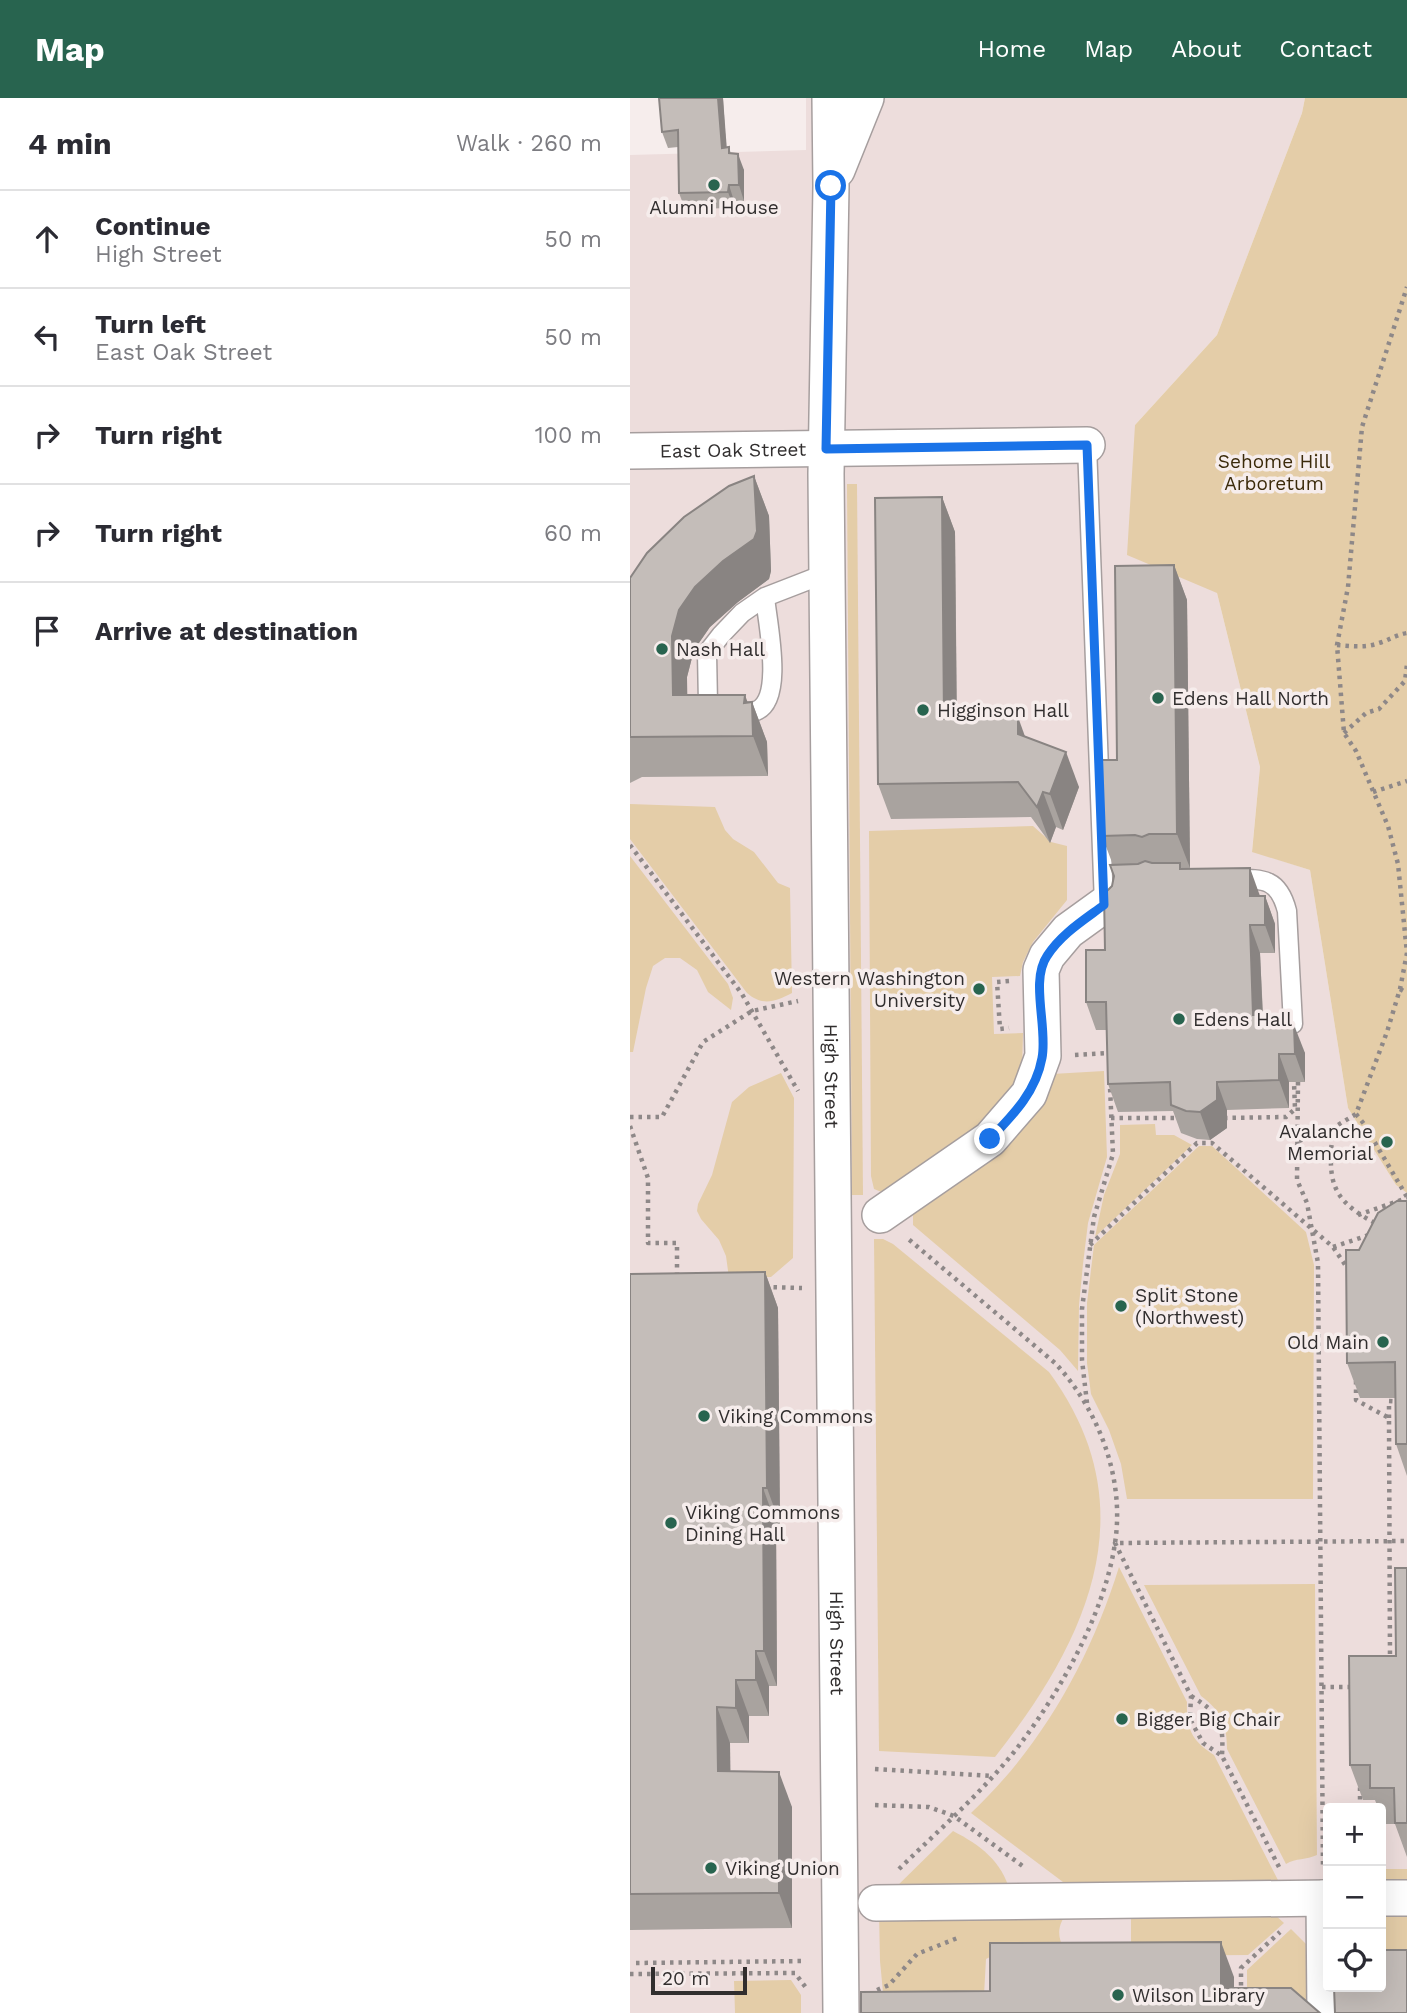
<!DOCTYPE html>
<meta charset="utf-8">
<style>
:root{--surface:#fff;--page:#f7f7f7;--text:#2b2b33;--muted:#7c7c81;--line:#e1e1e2;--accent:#28644f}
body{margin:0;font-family:"Work Sans",sans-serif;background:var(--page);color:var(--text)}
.controls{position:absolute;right:21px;bottom:21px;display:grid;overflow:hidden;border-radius:7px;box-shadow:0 7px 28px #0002}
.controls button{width:63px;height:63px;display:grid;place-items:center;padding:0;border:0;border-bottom:2px solid var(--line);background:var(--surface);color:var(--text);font:35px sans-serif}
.scale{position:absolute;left:21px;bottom:18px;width:96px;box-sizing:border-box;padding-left:7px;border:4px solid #312e2e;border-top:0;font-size:19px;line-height:24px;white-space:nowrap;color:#312e2e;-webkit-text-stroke:5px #f6edec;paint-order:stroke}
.stop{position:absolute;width:21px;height:21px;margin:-16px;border:5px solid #1a73e8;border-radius:50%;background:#fff}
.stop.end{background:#1a73e8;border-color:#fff;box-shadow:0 2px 7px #0008}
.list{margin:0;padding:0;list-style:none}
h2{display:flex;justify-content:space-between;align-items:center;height:91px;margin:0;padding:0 28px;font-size:30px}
h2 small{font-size:23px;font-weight:400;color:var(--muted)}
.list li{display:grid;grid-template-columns:46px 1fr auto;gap:21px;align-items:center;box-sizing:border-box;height:98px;padding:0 28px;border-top:2px solid var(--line)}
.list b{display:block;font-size:26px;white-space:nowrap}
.list p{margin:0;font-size:23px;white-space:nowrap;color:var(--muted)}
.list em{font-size:23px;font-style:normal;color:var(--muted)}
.icon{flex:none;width:38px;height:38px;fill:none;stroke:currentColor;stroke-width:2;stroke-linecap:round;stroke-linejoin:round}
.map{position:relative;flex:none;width:777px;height:1915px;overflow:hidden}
header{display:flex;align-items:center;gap:42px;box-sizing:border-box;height:98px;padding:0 35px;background:var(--accent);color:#fff}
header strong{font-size:33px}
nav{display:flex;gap:38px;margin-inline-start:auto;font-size:24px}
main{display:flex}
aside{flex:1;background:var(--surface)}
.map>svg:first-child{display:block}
.built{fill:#eddddc;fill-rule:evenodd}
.green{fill:#e4cda8}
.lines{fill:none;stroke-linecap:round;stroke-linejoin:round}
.lane-casing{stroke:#a69e9e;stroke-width:21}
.street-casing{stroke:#a69e9e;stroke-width:38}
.path{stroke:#8e8888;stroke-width:4.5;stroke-dasharray:3.5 5;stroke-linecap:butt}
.lane{stroke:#fff;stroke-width:18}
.street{stroke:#fff;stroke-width:35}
.wall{fill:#a9a39f}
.shaded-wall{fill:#898482}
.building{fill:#c4bdb9;stroke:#898482;stroke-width:2}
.route{stroke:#1a73e8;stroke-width:9}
.poi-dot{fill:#28644f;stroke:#f6edec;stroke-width:2.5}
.labels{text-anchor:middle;stroke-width:7;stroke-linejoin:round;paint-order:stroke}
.poi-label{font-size:19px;fill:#312e2e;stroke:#f6edec;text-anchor:start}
.street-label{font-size:19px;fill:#312e2e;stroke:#f6edec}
.park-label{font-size:19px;fill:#3b2a0a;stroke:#f6edec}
</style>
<header>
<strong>Map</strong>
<nav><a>Home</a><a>Map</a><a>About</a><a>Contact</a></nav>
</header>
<main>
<aside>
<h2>4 min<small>Walk · 260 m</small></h2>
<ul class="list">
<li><svg class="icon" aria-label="ahead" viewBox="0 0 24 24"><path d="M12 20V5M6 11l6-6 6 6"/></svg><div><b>Continue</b><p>High Street</p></div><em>50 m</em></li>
<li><svg class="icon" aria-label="left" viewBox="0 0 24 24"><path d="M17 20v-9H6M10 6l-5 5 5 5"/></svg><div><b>Turn left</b><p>East Oak Street</p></div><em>50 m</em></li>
<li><svg class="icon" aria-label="right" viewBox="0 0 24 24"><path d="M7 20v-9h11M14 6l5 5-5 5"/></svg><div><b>Turn right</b></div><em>100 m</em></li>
<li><svg class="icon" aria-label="right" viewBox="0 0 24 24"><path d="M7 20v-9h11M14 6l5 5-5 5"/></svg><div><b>Turn right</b></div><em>60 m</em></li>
<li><svg class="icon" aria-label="arrive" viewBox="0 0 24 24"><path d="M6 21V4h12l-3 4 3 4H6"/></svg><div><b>Arrive at destination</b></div></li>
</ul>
</aside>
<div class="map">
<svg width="777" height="1915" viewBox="0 0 777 1915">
<rect width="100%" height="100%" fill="#f6edec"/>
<!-- built -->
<path class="built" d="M176,0h499l-3,15 -85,222 -82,90 82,168 43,174 -8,84 58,19 38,238 48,77 11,8v820h-777v-1858l176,-5zM698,1710h53v179h-53z"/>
<!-- green -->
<g class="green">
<path d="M675,0h102v1095l-11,-8 -48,-77 -38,-238 -58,-18 8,-85 -43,-174 -90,-38 8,-130 82,-90 85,-222z"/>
<path d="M217,386h10l6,711h-11z"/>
<path d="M0,706l85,3 10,23 8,9 21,13 24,31 12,5 2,105c-16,8 -29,14 -45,0l-117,-154z"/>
<path d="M403,728l18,16 16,4v54l-34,42 -10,20 -3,14 -28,1 2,57 29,-1 -1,36 -9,23 -39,39 -90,62 -10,-4 -3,-13 -2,-345z"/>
<path d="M0,758l98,128 5,14 -2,12 -23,-18 -11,-22 -17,-12h-15l-12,8 -7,22 -13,64h-3z"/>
<path d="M474,973l3,86 -19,66 -5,41 -4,41 -1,66 -18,-21 -147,-125v-15l139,-136z"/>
<path d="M151,975l13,25 -1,160 -22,19 -42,1 -3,-22 -7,-16 -18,-21 -4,-8 1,-7 14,-29 20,-73 17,-15z"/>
<path d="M525,1026l1,11h18l18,10 -97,92 9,-42 16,-41v-29z"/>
<path d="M569,1048h13l94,86 8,33 -1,234h-186l-6,-35 -12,-34 -18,-36 -4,-31v-60l7,-58z"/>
<path d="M244,1141h9l10,5 156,128c100,136 39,267 -54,385l-116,-6z"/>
<path d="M489,1469l68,135c-1,27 5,39 27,53l67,131 -206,5 -104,-78c71,-67 119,-153 148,-246z"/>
<path d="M685,1486l2,271c-11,5 -21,3 -31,9l-59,-115c0,-25 -6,-38 -26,-53l-57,-111z"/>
<path d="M323,1733c27,14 49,30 57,61l-122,3z"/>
<path d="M752,1771h25v90h-26z"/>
<path d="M440,1811c-12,15 -14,24 -6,41l-74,7 -4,2 -3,54h-98l-5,-52 -1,-49z"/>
<path d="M501,1812l143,4 10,9 -36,32 -117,1z"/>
<path d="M661,1831l15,15 1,65 -60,4v-43z"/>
<path d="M161,1882l10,15v18h-66l-1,-32z"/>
</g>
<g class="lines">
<defs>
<g id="lane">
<path d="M457,347l17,460"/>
<path d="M135,499c2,24 20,103 -9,114 -9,3 -37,-5 -48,-7l-1,-51 14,-18 21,-22 23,-16 62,-24"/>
<path d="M599,781c32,0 49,-3 58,32l6,113"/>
</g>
<g id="street">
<path id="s1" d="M200,0l1,88 -5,288 15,1539"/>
<path d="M207,72l29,-72"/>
<path id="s2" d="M0,353l457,-6"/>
<path d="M250,1117l110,-76 39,-45 14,-38 -2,-86 6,-14 21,-25 36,-26"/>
<path d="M694,1800l1,115"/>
<path d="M751,1800h26"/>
<path d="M246,1805l452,-5"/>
</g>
</defs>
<!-- lane casing -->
<use href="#lane" class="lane-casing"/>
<!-- street casing -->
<use href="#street" class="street-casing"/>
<!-- path -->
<g class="path">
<path d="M707,547c14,1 29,3 42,-2 10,-3 17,-8 28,-10"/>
<path d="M714,635l22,-20 13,-4 26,-28 2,-17"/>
<path d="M743,694l34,-11"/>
<path d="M0,747l112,149 56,97"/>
<path d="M379,883l-12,1 3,47 9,-1"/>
<path d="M770,891l7,4"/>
<path d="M445,957l34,-2"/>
<path d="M668,984l-1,98 10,23 11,60 5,603"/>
<path d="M726,1016l8,10 43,73"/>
<path d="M0,1019h32l41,-75 49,-31 46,-10"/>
<path d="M481,1020h69"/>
<path d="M594,1020l62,-1 9,-8 -1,-27"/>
<path d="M0,1028l18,52v65h29v34"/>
<path d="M703,1030c-5,51 -5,71 44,96"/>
<path d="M669,1043l34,-13 23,-14 31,-82 13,-43 7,-36 -9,-89 -10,-38 -32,-75 -12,-18 -7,-88 11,-58 14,-160 45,-140"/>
<path d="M728,1117l49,-17"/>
<path d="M460,1147l107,-102h15l121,104 15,22"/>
<path d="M703,1149l39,-13"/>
<path d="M135,1189l37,1"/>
<path d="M726,1283v19l33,18 1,243"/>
<path d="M457,1305l-5,-43v-51l12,-92 19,-63 -3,-67"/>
<path d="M759,1320v-17l18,1"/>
<path d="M692,1589h33"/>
<path d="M561,1598c28,17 33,26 31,59"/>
<path d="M245,1671l117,7"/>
<path d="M245,1707l54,2 25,9 70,51"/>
<path d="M730,1710v-22"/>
<path d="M649,1769l-57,-111 -19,-13 -13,-24 1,-23 -76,-153 292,-2"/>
<path d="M269,1771c42,-41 87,-80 122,-126 41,-55 84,-131 94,-200 10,-64 -16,-133 -60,-180l-149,-126"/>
<path d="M6,1865l170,-2"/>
<path d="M0,1876l165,-1 12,16"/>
<path d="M247,1892l12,-5 28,-31 43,-17"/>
<path d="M611,1896v-26l39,-36"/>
</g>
<!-- lane -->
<use href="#lane" class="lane"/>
<!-- street -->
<use href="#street" class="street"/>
</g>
<!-- wall -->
<g class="wall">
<path d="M29,0h64l3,49h3l2,7 13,16v31h-10v7l-49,1 -6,-16 -1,-46 -10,1 -6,-16z"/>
<path d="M124,378l15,40 2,55 -2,8 -31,23 -28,25 -16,23 -7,27v18l61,8 4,-1 15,40 1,34 -126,1 -12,6v-205z"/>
<path d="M312,399l13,35 2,186 68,19 54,50 -16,43 -7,-3 -6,16 -19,-26 -140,2 -13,-35z"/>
<path d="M544,467l13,35 3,268 70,28h5l10,28v29h-15l3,62 19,11 23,27v29h-16v26l-62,2v18l-17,12 -13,-1 -16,-6 -8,-22 -55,1 -10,-28 -1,-54h-11l-10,-28 19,-52 9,-74 -1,-11 -11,-29 15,-76z"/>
<path d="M777,1103l-12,197h-35l-13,-35 12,-113z"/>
<path d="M135,1174l13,36 2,216h-4l1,162h-8v30h-20v27h-19v28l62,36v121l-162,2v-656z"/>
<path d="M766,1346h11v32z"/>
<path d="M777,1470v289l-12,-33h-12l-2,-7v-9h-3l-3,-8h-12l-13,-35 46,-109z"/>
</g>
<!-- shaded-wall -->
<g class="shaded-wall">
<path d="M88,0h5l5,66 -6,-16z"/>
<path d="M108,56l6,16v31l-5,-16z"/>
<path d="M99,87l5,16v7l-6,-16z"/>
<path d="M124,378l15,40 2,55 -2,8 -31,23 -28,25 -16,23 -7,27 1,59 -15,-41 -1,-59 7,-26z"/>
<path d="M312,399l13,35 2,222 -13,-35z"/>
<path d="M544,467l13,35 3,268 -13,-34z"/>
<path d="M115,597l8,22 -1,-15 15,40 1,34 -15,-40 -9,-33z"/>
<path d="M388,619l13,36 -13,-19z"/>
<path d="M436,654l13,35 -16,43 -13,-36z"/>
<path d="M413,694l13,35 -6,16 -13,-36z"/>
<path d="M620,770l10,28h-10z"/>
<path d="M635,798l10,28v29l-10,-28z"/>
<path d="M620,827l10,28 4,90 -11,-28z"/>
<path d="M664,927l11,28v29l-10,-28z"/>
<path d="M649,956l10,28v26l-10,-28z"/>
<path d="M587,984l10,28v18l-17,12 -10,-28z"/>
<path d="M135,1174l13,36 2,216 -13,-36z"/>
<path d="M133,1390l13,36 1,162 -13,-35z"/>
<path d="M126,1553l13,35v30l-13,-36z"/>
<path d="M106,1582l13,36v27l-13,-35z"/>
<path d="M87,1609l13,36 1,64 -13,-36z"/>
<path d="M149,1674l13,35v121l-13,-35z"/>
<path d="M591,1844l13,35v36l-13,-25z"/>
</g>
<!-- building -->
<g class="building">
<path d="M29,0h59l4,50 7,-1v6l9,1 1,31h-10l-1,7 -49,1 -1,-63 -16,2z"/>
<path d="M124,378l3,55 -3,8 -31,22 -28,26 -16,23 -7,26 1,59h72l-1,8 8,-1 1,34 -123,1v-159l17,-25 37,-36 45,-31z"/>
<path d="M312,399l2,222 74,-2v17l48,18 -16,42 -7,-2 -6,15 -19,-25 -140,2 -3,-286z"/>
<path d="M544,467l3,269h-28l-7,3 -7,-2 -33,1 -1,-76h16l-2,-194z"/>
<path d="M515,763l7,2h28v6l70,-1v28h15v29h-15l3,90h25v11l16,-1 1,29h-16v26l-62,2v18l-17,12 -14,-1 -15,-6 -1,-23 -62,2 -2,-82h-20v-52h19l-1,-56 8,-8 2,-10 -4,-11 28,-1z"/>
<path d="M767,1103h10v243h-11l-1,-82 -48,1 -1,-113h13l19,-37z"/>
<path d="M135,1174l2,216h-4l1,163h-8v29h-20v28l-19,-1 1,64 61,1v121l-149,1v-620z"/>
<path d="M765,1470h12v255h-12l-1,-35h-24v-23h-20l-1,-109h47z"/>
<path d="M591,1844v46h70l29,25h-459v-21l129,-1v-48z"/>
<path d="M751,1852h26v63h-72l-1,-26h47z"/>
</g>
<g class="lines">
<!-- route -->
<path class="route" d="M201,88l-5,263 261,-4 17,460c-20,15 -43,29 -57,51 -17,25 1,72 -5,102 -6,34 -29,57 -52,81"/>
</g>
<!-- markers -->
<g class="poi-dot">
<circle cx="84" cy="87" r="7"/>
<circle cx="32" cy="551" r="7"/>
<circle cx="528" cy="600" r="7"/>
<circle cx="293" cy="612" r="7"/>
<circle cx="349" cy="891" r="7"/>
<circle cx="549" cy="921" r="7"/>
<circle cx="757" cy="1044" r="7"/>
<circle cx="491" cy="1208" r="7"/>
<circle cx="753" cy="1244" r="7"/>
<circle cx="74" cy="1318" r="7"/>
<circle cx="41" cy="1425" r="7"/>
<circle cx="492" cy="1621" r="7"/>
<circle cx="81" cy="1770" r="7"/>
<circle cx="488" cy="1897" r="7"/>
</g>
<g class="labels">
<!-- poi labels -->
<g class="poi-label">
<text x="84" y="116" text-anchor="middle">Alumni House</text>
<text x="46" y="558">Nash Hall</text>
<text x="542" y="607">Edens Hall North</text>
<text x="307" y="619">Higginson Hall</text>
<text x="335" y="887" text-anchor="end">Western Washington<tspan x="335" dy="22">University</tspan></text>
<text x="563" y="928">Edens Hall</text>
<text x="743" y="1040" text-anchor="end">Avalanche<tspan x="743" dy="22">Memorial</tspan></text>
<text x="505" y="1204">Split Stone<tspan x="505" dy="22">(Northwest)</tspan></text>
<text x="739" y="1251" text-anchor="end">Old Main</text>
<text x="88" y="1325">Viking Commons</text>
<text x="55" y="1421">Viking Commons<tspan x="55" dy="22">Dining Hall</tspan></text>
<text x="506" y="1628">Bigger Big Chair</text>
<text x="95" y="1777">Viking Union</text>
<text x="502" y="1904">Wilson Library</text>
</g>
<!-- street labels -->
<g class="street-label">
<text dy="7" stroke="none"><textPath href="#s2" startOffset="103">East Oak Street</textPath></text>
<text dy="7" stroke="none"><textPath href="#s1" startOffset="978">High Street</textPath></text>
<text dy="7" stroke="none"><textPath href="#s1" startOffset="1545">High Street</textPath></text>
</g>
<!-- park labels -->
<g class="park-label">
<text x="644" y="370">Sehome Hill<tspan x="644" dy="22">Arboretum</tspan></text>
</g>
</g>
</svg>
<div class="controls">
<button>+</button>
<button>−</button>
<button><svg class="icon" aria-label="locate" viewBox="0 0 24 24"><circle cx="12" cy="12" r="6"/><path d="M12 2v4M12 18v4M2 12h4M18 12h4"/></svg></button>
</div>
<div class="scale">20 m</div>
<div class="stop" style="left:201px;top:88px"></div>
<div class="stop end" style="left:360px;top:1041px"></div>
</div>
</main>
